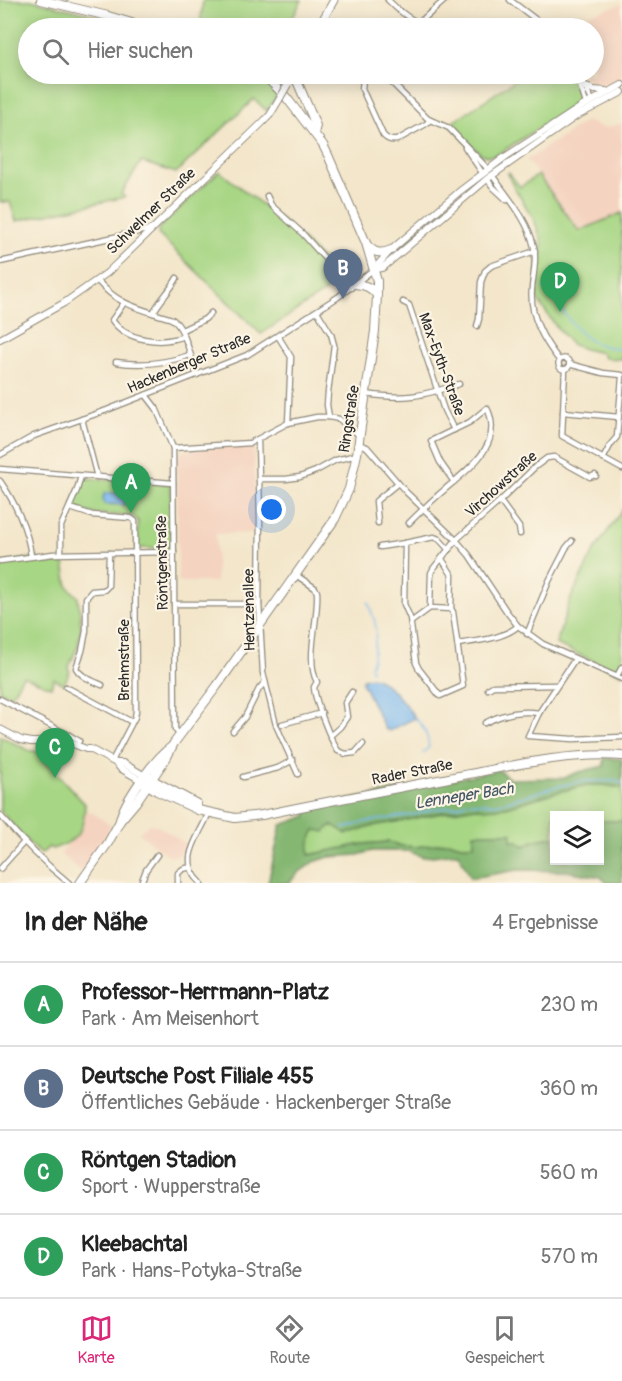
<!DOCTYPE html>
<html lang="de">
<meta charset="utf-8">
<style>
:root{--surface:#fff;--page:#f2f2f2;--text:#222;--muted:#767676;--line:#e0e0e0;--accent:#db2777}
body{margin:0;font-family:Pangolin,sans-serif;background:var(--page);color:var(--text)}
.controls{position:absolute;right:18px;bottom:18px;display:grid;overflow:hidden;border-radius:0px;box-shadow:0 3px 15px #0003}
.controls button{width:54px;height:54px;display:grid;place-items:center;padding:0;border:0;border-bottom:2px solid var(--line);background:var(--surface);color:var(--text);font:30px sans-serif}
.you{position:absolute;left:272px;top:510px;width:21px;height:21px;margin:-15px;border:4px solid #fff;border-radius:50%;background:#1a73e8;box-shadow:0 0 0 9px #1a73e833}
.badge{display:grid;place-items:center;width:39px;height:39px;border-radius:50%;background:var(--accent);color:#fff;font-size:20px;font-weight:700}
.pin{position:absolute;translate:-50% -50px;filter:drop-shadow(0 2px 3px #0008)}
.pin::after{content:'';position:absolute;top:32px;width:21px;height:18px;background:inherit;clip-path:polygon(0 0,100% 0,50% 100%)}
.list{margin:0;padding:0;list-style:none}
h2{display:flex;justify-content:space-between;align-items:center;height:78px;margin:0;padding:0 24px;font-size:26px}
h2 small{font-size:20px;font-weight:400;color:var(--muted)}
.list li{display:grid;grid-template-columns:39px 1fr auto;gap:18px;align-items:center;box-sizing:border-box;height:84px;padding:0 24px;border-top:2px solid var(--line)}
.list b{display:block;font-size:22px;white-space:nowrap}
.list p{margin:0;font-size:20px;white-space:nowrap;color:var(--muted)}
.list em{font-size:20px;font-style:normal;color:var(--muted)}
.icon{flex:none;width:33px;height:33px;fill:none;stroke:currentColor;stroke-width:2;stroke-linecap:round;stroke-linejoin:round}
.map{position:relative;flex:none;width:622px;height:883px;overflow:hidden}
.search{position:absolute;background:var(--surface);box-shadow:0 3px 15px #0003;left:18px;right:18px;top:18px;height:66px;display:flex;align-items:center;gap:15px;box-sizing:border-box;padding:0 21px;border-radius:33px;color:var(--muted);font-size:22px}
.sheet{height:414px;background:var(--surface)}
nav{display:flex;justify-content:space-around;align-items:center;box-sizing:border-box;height:84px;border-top:2px solid var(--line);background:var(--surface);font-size:16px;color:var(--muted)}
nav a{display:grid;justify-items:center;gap:3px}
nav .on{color:var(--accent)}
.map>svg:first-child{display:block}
.built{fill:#f4d3c0}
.green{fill:#a7d684;stroke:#698058;stroke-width:1.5}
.forest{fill:#85b772;stroke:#58714e;stroke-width:1.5}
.water{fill:#7db9ef;stroke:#54728d;stroke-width:1.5}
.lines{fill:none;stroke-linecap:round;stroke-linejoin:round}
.stream{stroke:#7db9ef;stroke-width:1.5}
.minor-casing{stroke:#8f887a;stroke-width:7}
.tertiary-casing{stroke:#8f887a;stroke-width:8}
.secondary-casing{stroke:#8f887a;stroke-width:9}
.primary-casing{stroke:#8f887a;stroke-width:10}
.minor{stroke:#fff;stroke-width:4.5}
.tertiary{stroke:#fff;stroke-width:6}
.secondary{stroke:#fff;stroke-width:7}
.primary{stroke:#fff;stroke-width:8}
.tertiary-bridge-casing{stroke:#8f887a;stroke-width:8;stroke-linecap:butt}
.tertiary-bridge{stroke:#fff;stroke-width:6}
.labels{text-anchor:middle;stroke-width:4.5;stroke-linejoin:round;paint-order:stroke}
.street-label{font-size:15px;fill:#2b2b2b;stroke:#fcf5e5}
.water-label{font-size:16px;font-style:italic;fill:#445666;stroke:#fcf5e5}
</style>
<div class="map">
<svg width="622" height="883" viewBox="0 0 622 883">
<rect width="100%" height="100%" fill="#fcf5e5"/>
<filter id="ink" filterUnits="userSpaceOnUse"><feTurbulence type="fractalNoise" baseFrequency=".0167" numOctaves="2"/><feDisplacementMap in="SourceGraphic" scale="12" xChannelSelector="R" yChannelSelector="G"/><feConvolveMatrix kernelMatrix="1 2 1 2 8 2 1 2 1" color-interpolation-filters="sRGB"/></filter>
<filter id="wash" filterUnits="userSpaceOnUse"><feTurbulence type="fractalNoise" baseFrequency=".008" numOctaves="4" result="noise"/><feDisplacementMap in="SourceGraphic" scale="24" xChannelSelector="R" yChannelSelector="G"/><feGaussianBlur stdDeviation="1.35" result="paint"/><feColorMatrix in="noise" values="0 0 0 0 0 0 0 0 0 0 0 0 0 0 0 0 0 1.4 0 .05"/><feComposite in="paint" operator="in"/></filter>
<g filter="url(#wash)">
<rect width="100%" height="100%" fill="#f3e6ca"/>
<!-- built -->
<g class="built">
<path d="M622,4v74l-21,7 -12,-2 -6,-9h11v-34l3,-3 -10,-22z"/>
<path d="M586,121l15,6 5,1 16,-5v90l-43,18 -52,-71z"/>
<path d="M254,445l1,88 -39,1v48h-38l-1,-115 2,-13 7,-4z"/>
<path d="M88,810l24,16 -8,14 -23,31 -20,-16 4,-7 15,-17 3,-4 2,-12z"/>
<path d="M149,824h3l6,2 29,18h3l-2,7 -3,-1 -4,4 -8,3 -12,-6 -22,-18z"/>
</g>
<!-- green -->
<g class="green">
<path d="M0,0h31l87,21 24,7h-114v46h231l21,17 -13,20 -13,-12 -78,74 -35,-11 -20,32 4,3 -109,24 -6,-19h-10z"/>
<path d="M203,0h99l-15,28h-87z"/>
<path d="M524,74h48l8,20v7l-83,54 -9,1 -7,-2 -31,-30z"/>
<path d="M219,171l64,50 37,36 22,23 -81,54 -103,-100 1,-6z"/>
<path d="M508,173h1l11,14 18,-12 41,56 43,-18v146l-18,-1 -2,-5 -18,-4 -13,-5 -16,-19 -18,-26 1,-43 4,-8v-7l-8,-21 -23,-38z"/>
<path d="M478,180l-27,26 -66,57 -2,-2z"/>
<path d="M83,478l88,6 1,65 -35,-1 1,-27 -5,-5 -40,-2 -21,-7z"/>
<path d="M622,510v164l-66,-30 14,-44 23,-47z"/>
<path d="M37,557l1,5 26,1 4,24 10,10 3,30 -3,19 -10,23 2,2 -6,13 -10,-5 -3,8 -28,-11 -12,20 -11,-5v-127z"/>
<path d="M0,736l30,15h6l49,53c-1,27 -6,37 -33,45l-3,-2 -8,7 -15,-14 -26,-30z"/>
<path d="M587,785h17l18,3v33h-22v-5h-46v21l-19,3 -11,6 -13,-5v-8h-36l-1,12h-13l-10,-3 -35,5 -14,-1 -14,-4 -25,2 -54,11c0,-8 0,-20 7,-25h6l7,-4 32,2 114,-21c26,5 51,-6 75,-13 12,-4 25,-6 37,-9z"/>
</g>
<!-- forest -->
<path class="forest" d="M604,758l18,1v29l-18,-3h-17l-34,8 -47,14 -21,2 -10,-2 -36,6 -37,8 -26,4 -30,9 -12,-8h-4l-5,6 -9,-2c-6,5 -7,16 -7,25l54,-11 25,-2 14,4 14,1 35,-5 10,3h13v-12h38l-1,8h7l6,5 11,-6 19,-3v23h46v-39h22v62h-15l-6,-6 -34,-6 -49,-1 -47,8 -13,-25 -35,4 -15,-6h-36l-14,4 -29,2 -15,5 -16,11 -9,10h-21l13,-58 26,-9 -1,-3 7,-6 186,-37 11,9 55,-1c11,-7 26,-9 39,-12z"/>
<!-- water -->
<g class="water">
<path d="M105,493h20v12l-21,-1 -1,-6z"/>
<path d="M371,677c16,2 35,28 44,41l-26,13 -4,-2 -23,-47 1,-3z"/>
</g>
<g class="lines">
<!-- stream -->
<g class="stream">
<path d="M544,287l8,10 6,5c5,12 23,34 35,40 9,4 20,6 29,8"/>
<path d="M368,602l7,20 1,8"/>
<path d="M372,671l-2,-4 3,-9 3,-25"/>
<path d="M415,718c9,8 13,17 14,29l-6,6"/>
<path d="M344,827l3,1 18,-6 52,-8 13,-4 28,-4 11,-4 26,2 10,-2 46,-14 31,-7h33l7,2"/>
</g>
</g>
</g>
<g filter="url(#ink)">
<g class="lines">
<defs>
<g id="minor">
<path d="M388,0c12,13 26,22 42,28"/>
<path d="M510,0l37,28"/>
<path d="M413,28l32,-28"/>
<path d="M368,74l-5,5 -1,10 21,46c4,5 8,6 14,5l29,-16 4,-4"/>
<path d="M383,74l45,45 21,9 39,41"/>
<path d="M576,74l10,29"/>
<path d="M578,74l14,26"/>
<path d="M465,147l18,27"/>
<path d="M492,175c16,23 36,44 42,72 3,14 -1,28 -2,41 -3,27 11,52 27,72"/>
<path d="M487,179l6,8 14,13"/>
<path d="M267,196l4,9 32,29 48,54"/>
<path d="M0,262l151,-33"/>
<path d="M97,280c21,26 45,29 75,39 13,8 19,40 25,56"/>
<path d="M403,302l6,3 35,105 10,20"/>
<path d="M124,303l-12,17c14,21 50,25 72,16"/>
<path d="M317,311l14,23 3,11 -6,47 -1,13 2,12"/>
<path d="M153,313c7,-13 17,-22 24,-35"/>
<path d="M477,326l2,-7 2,-37 4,-11 6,-5 44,-15"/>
<path d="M182,330l23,-11 6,-6"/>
<path d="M278,336l13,21 -3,66"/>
<circle cx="564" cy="364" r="5.5"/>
<path d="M116,362c24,4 50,1 74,-7"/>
<path d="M569,364l34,9 19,2"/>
<path d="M565,369l-3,67 60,33"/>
<path d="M366,394c40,6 56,2 93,-10"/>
<path d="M146,395l10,13 17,40 2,281 5,7"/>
<path d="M563,412l56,5"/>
<path d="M82,419l15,58"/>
<path d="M258,440l2,79 -1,85 4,69 13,52 22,49"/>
<path d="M359,444l8,3 39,45 50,48 13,15 38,57 11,14 25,18 79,35"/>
<path d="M173,448l77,-5 38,-20 29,-6h12l10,2 20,16"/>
<path d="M0,455l34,-19 73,-26 140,-55 91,-58 36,-28"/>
<path d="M603,459l8,-15 6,-7 5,-60"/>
<path d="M0,469l173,14"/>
<path d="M259,479h27l14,-2 16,-6 20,-11 21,-5"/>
<path d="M0,481c15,21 28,49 31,75"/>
<path d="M500,501l19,26 1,7"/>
<path d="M70,508l22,7 39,3 4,3 1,190 -1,6 -23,44"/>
<path d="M378,523l-2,-22 22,-18"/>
<path d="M409,523c11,-11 22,-22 34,-32 24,-21 62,-46 44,-83l-17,14 -39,19 9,21 14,20"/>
<path d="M380,547l25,-4"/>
<path d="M61,553v-27l16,-36 4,-14"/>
<path d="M442,559l10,16 -1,34"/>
<path d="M0,561l53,-7 121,-2"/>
<path d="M296,575l19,13 2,4c2,27 -12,68 0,90l-3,5c1,14 16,52 24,64l8,3 9,-1 8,-9"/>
<path d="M174,604h85"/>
<path d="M430,608l1,-35 2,-4 23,-29 44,-39 35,-34 12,-9 7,-1 36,20 5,-2 1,1"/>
<path d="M411,622l19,-14 21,1 2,3 10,74 -23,10 -21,-27 -3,-6 -6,-45 -6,-14 1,-61 29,-6 5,2 10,11"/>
<path d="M527,634l22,-53 17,-33 6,-7"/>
<path d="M458,644c19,-3 45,-5 60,-18"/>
<path d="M575,659l-36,54 -11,23 45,3 49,-2"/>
<path d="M617,676l5,-9"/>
<path d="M102,685c-9,-4 -21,-8 -26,-17l6,-17 4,-20v-33l6,-7 12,-1 4,-4 1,-33"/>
<path d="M66,687l66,35"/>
<path d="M488,689l5,-3 64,-1"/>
<path d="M0,699l57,30 12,6 10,6"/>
<path d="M485,723c17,-9 35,-13 54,-10"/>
<path d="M282,724l40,-11"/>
<path d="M233,731l12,-14 14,-28 6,-7"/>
<path d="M331,735l9,-8 7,-10 -2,-14 7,-11"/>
<path d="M243,777l35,-9 15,-8"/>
<path d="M0,815c21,25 44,48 69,68"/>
<path d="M0,869l24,-27"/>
<path d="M141,883l5,-13 11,-15"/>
<path d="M178,883v-10l5,-4 8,-2"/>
<path d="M201,883c-25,-24 -1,-46 8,-71"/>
</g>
<g id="tertiary">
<path d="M586,87l8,3 12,1"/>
<path d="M374,269l17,-19 69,-59 45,-34 76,-50 41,-22"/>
<path d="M374,269l8,-1 4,-3 101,-86 88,-62 47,-25"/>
<path d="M0,339l64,-36 43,-30 155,-150 8,-8 9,-15"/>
<path d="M0,729l21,11 10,2h37l18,7h4l26,14 4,5 22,13"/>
<path d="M116,763h7l22,13"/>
</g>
<path id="secondary" d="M318,28l16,-28"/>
<g id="primary">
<path d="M41,0l67,16 41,12"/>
<path d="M294,74l21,49 1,3 -2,7"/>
<path d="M368,246c7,8 14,8 23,4"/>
<path d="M355,284c10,1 16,3 22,11"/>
<path d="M149,778l48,26"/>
<path d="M142,781l15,10 41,19 37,8 27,-3c66,-14 132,-26 197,-39 52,-10 110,-24 163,-20"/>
<path d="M120,820c4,-19 35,-62 51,-73"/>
<path d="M80,883l28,-40 12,-22 16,-19 31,-45 7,-14 43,-57 118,-167 14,-30 8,-35 18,-123 2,-36v-14l-11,-38 -38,-88 -5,-10 -37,-48 -23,-23"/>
</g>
</defs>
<!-- minor casing -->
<use href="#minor" class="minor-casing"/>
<!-- tertiary casing -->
<use href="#tertiary" class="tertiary-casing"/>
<!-- secondary casing -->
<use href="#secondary" class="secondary-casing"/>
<!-- primary casing -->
<use href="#primary" class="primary-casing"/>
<!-- minor -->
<use href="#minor" class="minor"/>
<!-- tertiary -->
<use href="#tertiary" class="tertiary"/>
<!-- secondary -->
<use href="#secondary" class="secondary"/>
<!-- primary -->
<use href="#primary" class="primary"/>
<defs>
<path id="tertiary-bridge" d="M279,100l9,-16"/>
</defs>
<!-- tertiary-bridge casing -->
<use href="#tertiary-bridge" class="tertiary-bridge-casing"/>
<!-- tertiary-bridge -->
<use href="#tertiary-bridge" class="tertiary-bridge"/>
</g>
</g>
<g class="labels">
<!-- street labels -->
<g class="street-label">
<text transform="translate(151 211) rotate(-44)" y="5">Schwelmer Straße</text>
<text transform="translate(189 363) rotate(-23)" y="5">Hackenberger Straße</text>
<text transform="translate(442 364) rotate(70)" y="5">Max-Eyth-Straße</text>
<text transform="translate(349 419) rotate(-81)" y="5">Ringstraße</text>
<text transform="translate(501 484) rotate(-42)" y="5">Virchowstraße</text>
<text transform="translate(162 563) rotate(-91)" y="5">Röntgenstraße</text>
<text transform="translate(249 610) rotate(-91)" y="5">Hentzenallee</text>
<text transform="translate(124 660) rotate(-90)" y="5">Brehmstraße</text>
<text transform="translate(412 772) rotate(-11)" y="5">Rader Straße</text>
</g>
<!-- water labels -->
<g class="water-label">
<text transform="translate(464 795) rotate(-9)" y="6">Lenneper Bach</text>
</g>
</g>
</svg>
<div class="controls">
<button><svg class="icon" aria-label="layers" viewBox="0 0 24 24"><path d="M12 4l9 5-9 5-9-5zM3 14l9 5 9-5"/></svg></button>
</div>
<div class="you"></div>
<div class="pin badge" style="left:131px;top:513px;background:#2e9e5b">A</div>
<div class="pin badge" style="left:343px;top:299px;background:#5c6f8a">B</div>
<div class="pin badge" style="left:55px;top:778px;background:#2e9e5b">C</div>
<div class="pin badge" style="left:560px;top:312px;background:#2e9e5b">D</div>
<div class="search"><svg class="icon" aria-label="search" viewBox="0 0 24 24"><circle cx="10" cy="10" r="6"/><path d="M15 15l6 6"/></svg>Hier suchen</div>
</div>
<section class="sheet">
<h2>In der Nähe<small>4 Ergebnisse</small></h2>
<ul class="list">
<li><span class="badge" style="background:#2e9e5b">A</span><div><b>Professor-Herrmann-Platz</b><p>Park · Am Meisenhort</p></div><em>230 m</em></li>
<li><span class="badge" style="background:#5c6f8a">B</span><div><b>Deutsche Post Filiale 455</b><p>Öffentliches Gebäude · Hackenberger Straße</p></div><em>360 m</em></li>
<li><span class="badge" style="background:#2e9e5b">C</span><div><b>Röntgen Stadion</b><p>Sport · Wupperstraße</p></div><em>560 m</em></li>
<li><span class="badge" style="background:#2e9e5b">D</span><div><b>Kleebachtal</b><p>Park · Hans-Potyka-Straße</p></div><em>570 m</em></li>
</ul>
</section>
<nav>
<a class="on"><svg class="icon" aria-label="map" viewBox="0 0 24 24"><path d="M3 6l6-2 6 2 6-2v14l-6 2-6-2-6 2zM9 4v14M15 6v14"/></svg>Karte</a>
<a><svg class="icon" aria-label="directions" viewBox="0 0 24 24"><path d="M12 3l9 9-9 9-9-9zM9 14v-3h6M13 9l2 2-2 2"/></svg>Route</a>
<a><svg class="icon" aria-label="saved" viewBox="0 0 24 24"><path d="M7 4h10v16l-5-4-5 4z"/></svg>Gespeichert</a>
</nav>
